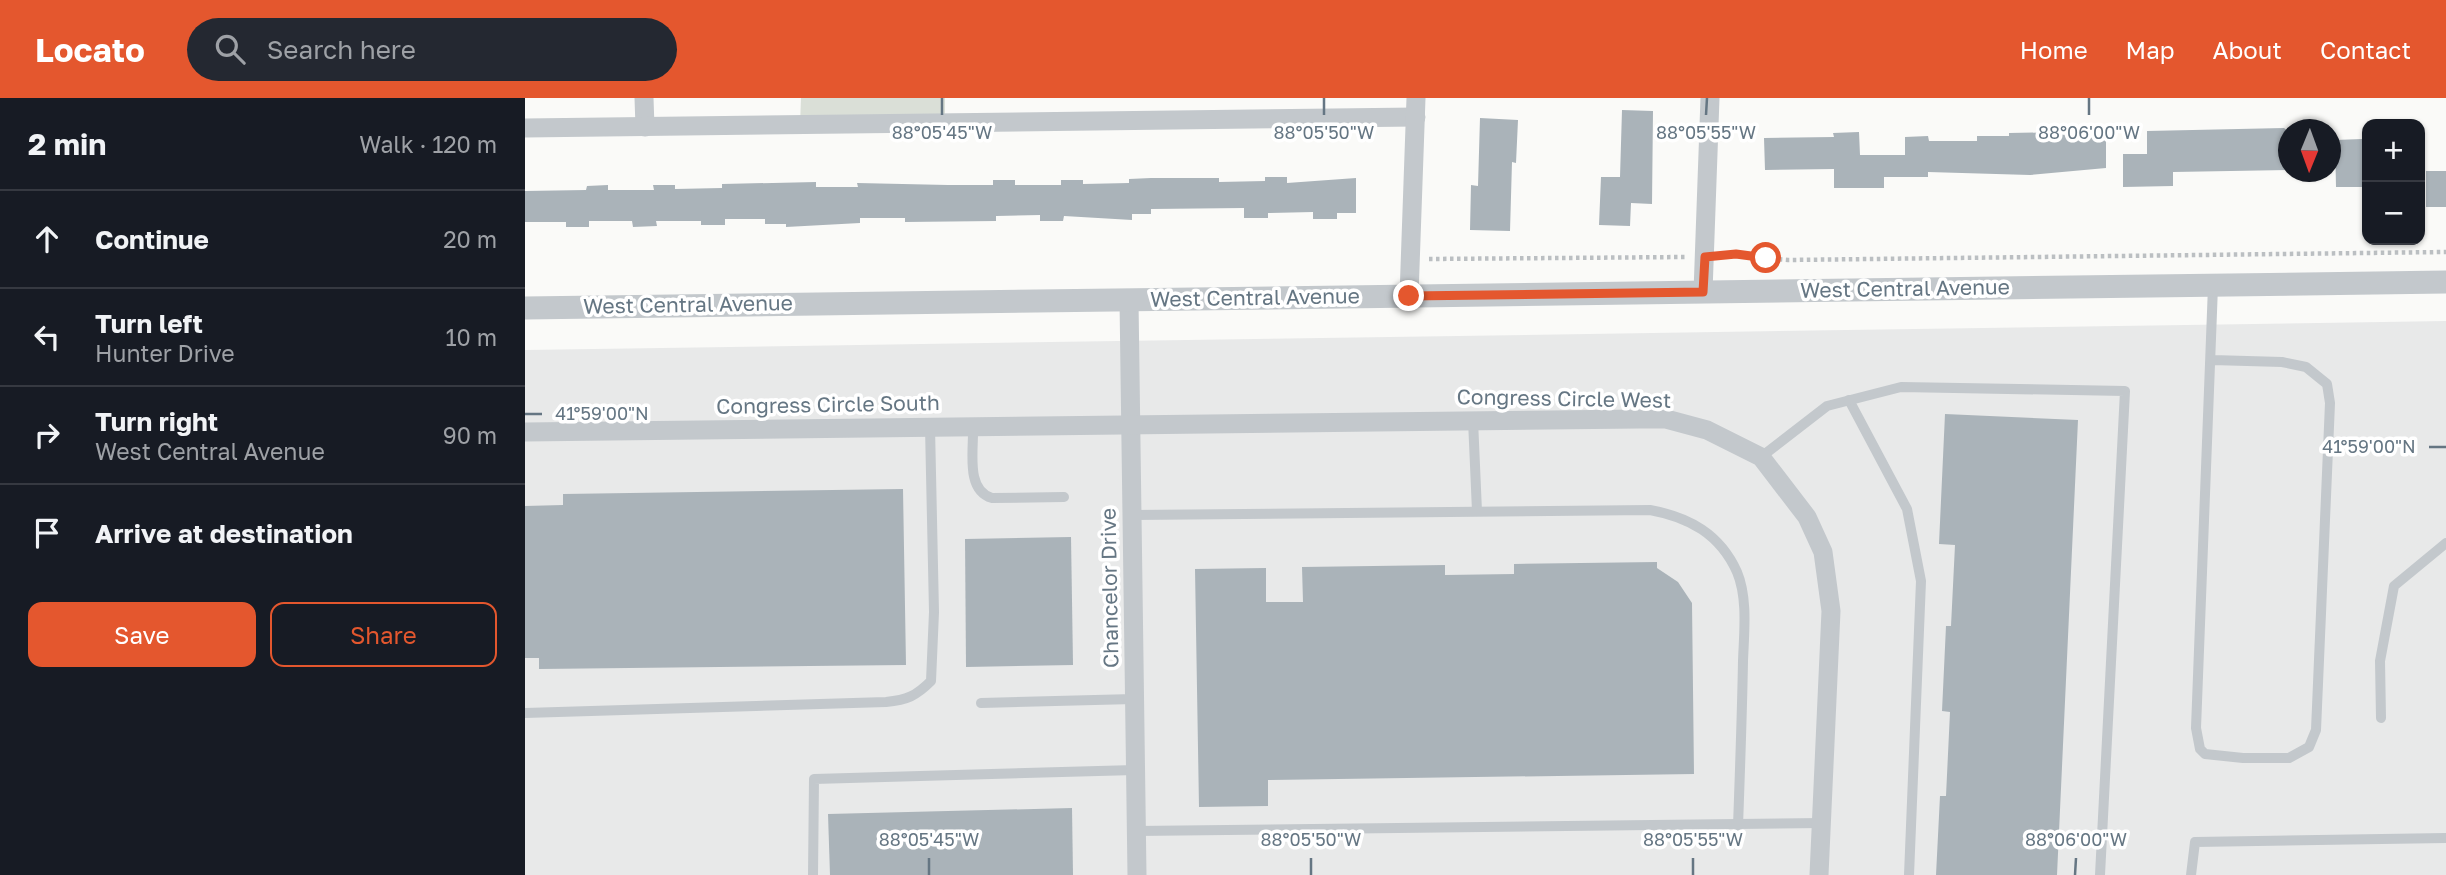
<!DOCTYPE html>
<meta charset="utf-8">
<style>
:root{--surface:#171b24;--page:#242831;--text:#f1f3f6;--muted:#9ea1a6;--line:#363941;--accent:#e4572e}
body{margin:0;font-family:"Golos Text",sans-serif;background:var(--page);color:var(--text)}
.controls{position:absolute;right:21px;top:21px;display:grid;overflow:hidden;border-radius:14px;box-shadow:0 2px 5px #0004}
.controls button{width:63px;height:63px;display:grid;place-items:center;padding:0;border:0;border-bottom:2px solid var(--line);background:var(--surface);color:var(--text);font:35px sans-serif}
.compass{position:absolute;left:1753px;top:21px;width:63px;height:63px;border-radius:50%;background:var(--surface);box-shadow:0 2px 5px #0004;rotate:181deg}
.stop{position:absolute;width:21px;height:21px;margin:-16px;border:5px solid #e4572e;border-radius:50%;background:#fff}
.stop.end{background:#e4572e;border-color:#fff;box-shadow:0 2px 7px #0008}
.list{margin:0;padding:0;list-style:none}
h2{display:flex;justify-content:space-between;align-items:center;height:91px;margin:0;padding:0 28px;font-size:30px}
h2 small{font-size:23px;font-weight:400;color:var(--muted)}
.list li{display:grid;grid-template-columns:46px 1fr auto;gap:21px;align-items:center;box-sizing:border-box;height:98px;padding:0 28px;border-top:2px solid var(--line)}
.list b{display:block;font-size:26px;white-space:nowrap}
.list p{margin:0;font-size:23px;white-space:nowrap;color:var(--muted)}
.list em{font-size:23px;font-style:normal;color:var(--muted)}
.actions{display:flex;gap:14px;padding:21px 28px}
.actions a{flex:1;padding:16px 0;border:2px solid var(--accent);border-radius:14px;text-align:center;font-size:24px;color:var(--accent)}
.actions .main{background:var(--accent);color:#fff}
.icon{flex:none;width:38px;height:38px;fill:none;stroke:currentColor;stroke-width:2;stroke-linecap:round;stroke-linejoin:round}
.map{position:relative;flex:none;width:1921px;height:777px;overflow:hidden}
header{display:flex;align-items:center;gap:42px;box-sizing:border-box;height:98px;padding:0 35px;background:var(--accent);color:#fff}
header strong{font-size:33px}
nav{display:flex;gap:38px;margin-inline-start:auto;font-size:24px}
.search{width:490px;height:63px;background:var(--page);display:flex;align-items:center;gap:18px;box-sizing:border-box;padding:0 24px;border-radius:38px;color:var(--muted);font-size:26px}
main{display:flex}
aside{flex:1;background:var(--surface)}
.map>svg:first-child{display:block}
.built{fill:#e8e9e9}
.green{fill:#dadfd7}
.building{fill:#aab3b9}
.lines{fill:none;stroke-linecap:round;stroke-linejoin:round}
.path{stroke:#bbbfc2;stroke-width:4.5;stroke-dasharray:3.5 3.5;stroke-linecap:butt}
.service{stroke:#c3c8cc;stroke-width:10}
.minor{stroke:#c3c8cc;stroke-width:19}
.tertiary{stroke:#c3c8cc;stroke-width:23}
.route{stroke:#e4572e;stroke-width:9}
.ticks{fill:none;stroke:#657683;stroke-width:2.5}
.labels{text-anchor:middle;stroke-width:7;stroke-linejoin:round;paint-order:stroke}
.street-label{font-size:21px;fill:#657683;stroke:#fff}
.ticks-label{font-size:18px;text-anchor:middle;fill:#657683;stroke:#fff;stroke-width:7;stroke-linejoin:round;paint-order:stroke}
</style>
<header>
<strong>Locato</strong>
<div class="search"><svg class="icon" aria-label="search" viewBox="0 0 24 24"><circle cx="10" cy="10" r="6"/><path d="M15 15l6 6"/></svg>Search here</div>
<nav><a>Home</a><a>Map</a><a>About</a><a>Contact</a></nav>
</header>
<main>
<aside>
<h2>2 min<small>Walk · 120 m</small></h2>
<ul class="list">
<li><svg class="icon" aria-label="ahead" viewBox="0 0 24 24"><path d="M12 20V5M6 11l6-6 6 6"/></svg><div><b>Continue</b></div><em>20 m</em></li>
<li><svg class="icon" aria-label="left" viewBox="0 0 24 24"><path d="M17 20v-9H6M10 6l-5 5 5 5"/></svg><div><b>Turn left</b><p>Hunter Drive</p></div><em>10 m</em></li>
<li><svg class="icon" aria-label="right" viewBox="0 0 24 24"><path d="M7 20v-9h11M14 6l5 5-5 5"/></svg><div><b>Turn right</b><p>West Central Avenue</p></div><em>90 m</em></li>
<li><svg class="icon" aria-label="arrive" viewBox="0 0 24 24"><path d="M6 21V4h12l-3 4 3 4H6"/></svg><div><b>Arrive at destination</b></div></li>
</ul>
<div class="actions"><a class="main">Save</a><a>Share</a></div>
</aside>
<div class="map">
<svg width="1921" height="777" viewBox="0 0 1921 777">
<rect width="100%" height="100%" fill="#fafaf8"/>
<!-- built -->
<path class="built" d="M1921,223v554h-1921v-525z"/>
<!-- green -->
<path class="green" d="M276,0h144v25l-145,2z"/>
<!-- building -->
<g class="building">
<path d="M1097,12l31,1 -1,93 -21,-1 -1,23 -31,-1 2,-48h19z"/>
<path d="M955,20l38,2 -2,43 -4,-1 -2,69 -40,-1 1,-45 7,1z"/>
<path d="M1759,30l4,3v39l-115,2v14l-50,1v-33h24v-23z"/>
<path d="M1334,34l1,23h45v-18l23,-1 1,5h48v-5h32v-3l66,-1v6l31,-1v31l-76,7 -102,-3v5h-44v11h-50v-19l-69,1 -1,-32 70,-1 -1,-4z"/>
<path d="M1837,41v15h5v33h-31l-1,-47z"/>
<rect x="1901" y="73" width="20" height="36"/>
<path d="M740,79h22v6l69,-5v35h-19v6h-24v-7l-45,1v5h-24v-10l-93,1v5h-19v6l-68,-4 -1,5h-23v-6l-44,1v5l-91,1v-4h-45v5l-74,4v-3h-21v-5h-40v6h-24v-4h-45l1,5 -24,1 -1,-6h-43v6h-23v-5h-41v-31l61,-1 1,-4 21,-1v5h46l-1,-5h22v4l47,-1v-4l94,-2v5h42l-1,-4 91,2h45v-5h22v5h46v-5h22v4l46,-1v-4l22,-1h68v4l46,-1z"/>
<path d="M1420,316l133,6 -21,455h-121l4,-79h6l4,-84 -8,-1 4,-85h5l4,-81 -16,-1z"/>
<path d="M378,391l3,176 -367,4v-11h-14v-152l38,-1v-11z"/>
<path d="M546,439l2,128 -107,2 -1,-128z"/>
<path d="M1132,464v6l21,14 14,21 2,171 -426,6v26l-69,1 -4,-238 71,-1v34h37l-1,-35 143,-2v10l69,-1v-10z"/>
<path d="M547,710l1,67h-243l-2,-61z"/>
</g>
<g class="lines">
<!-- path -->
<g class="path">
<path d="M1198,157l65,5 658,-8"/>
<path d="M904,161l257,-2"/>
</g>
<!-- service -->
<g class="service">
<path d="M1687,262l70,2 24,5 21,17 3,19 -14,327 -7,17 -20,11h-46l-38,-4 -5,-5 -4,-21 17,-442"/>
<path d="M1324,302l58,109 14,72 -12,294"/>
<path d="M948,322l4,91"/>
<path d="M448,328c1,24 -8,64 19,72l72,-1"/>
<path d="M1236,359l66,-51 74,-19 224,4 -25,484"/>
<path d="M607,417l518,-5c39,7 70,24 87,62 11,26 7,61 6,89 -1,55 -3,110 -5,165"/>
<path d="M456,605l153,-4"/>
<path d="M0,615l361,-11c21,-2 30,-6 45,-21l3,-69 -4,-185"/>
<path d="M1856,620l-1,-57 14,-75 52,-43"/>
<path d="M611,733l686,-8"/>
<path d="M288,777l1,-96 321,-9"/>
<path d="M1666,777l4,-33 251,-4"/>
</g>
<!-- minor -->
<g class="minor">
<path d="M119,0l1,29"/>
<path d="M0,30l891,-11"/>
<path d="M1178,194l7,-194"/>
<path d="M884,198l7,-198"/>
<path d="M604,202l8,575"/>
<path d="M0,334l1114,-13h27l41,11 54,27 46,60 16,35 8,59 -12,264"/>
</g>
<!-- tertiary -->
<path class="tertiary" d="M0,210l1921,-26"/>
</g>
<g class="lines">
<!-- route -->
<path class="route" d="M884,198l294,-4 2,-35 31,-3 30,4"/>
</g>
<!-- ticks -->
<path class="ticks" d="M417,17v-17M799,17v-17M1181,17l1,-17M1564,17v-17M0,316h17M1904,349h17M404,777v-17M786,777v-17M1168,777v-17M1550,777l1,-17"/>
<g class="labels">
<!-- street labels -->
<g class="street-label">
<text transform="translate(1380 191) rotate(-1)" y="7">West Central Avenue</text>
<text transform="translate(730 200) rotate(-1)" y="7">West Central Avenue</text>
<text transform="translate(163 207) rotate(-1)" y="7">West Central Avenue</text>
<text transform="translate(1039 301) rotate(1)" y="7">Congress Circle West</text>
<text transform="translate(303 307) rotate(-1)" y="7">Congress Circle South</text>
<text transform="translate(585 490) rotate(-91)" y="7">Chancelor Drive</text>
</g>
</g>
<g class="ticks-label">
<text x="417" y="41">88°05'45"W</text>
<text x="799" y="41">88°05'50"W</text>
<text x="1181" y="41">88°05'55"W</text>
<text x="1564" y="41">88°06'00"W</text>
<text x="77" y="322">41°59'00"N</text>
<text x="1844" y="355">41°59'00"N</text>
<text x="404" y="748">88°05'45"W</text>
<text x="786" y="748">88°05'50"W</text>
<text x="1168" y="748">88°05'55"W</text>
<text x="1551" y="748">88°06'00"W</text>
</g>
</svg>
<div class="controls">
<button>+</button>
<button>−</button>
</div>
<svg class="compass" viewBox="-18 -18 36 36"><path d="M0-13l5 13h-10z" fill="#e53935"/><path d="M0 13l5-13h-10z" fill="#9ea1a6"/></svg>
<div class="stop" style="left:1241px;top:160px"></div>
<div class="stop end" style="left:884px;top:198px"></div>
</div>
</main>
